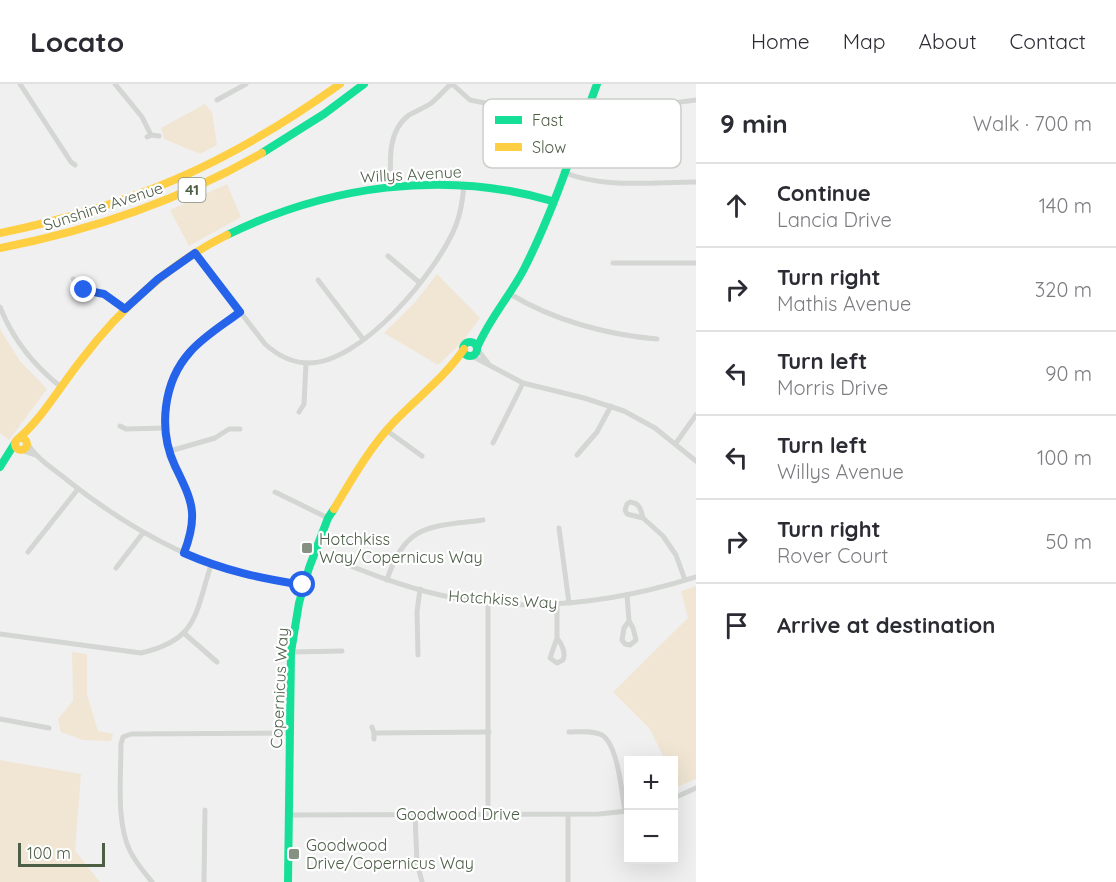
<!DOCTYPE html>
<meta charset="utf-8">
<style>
:root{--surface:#fff;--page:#f7f7f7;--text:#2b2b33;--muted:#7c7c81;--line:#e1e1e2}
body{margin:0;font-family:Quicksand,sans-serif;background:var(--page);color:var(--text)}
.controls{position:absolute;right:18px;bottom:18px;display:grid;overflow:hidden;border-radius:0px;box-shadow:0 6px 24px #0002}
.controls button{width:54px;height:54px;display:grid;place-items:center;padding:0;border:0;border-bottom:2px solid var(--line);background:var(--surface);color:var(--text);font:30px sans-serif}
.scale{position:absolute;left:18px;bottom:15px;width:87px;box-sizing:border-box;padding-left:6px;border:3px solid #4d5e47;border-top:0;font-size:16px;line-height:21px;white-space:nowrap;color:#4d5e47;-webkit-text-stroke:4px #fff;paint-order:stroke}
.stop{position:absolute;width:18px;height:18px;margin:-14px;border:4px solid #2563eb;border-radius:50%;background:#fff}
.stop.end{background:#2563eb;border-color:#fff;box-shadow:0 2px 6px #0008}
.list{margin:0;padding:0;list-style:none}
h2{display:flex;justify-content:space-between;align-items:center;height:78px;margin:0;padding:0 24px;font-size:26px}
h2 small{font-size:20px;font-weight:400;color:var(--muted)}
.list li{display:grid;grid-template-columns:39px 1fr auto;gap:18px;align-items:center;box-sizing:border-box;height:84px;padding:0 24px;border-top:2px solid var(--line)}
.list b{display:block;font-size:22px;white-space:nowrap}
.list p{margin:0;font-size:20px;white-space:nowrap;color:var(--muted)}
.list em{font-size:20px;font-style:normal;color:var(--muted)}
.icon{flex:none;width:33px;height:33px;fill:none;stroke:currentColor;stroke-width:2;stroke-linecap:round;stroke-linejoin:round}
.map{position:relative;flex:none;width:696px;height:798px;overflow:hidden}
header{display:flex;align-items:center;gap:36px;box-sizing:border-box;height:84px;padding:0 30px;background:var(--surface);border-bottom:2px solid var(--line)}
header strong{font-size:28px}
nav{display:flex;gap:33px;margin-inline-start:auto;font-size:21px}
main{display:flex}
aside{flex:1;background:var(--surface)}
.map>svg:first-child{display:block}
.green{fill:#f1e6d4}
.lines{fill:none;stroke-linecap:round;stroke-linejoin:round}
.street{stroke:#d3d6d2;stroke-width:5}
.fast{stroke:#16e098;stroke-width:8}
.slow{stroke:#ffcf43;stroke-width:8}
.route{stroke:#2563eb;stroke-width:8}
.poi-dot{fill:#869182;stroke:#fff;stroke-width:2}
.labels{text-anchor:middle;stroke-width:4.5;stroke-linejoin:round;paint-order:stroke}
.shield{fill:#fff;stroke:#828e7e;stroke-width:1.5}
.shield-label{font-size:15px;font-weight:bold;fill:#4d5e47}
.street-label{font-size:16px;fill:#4d5e47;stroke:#fff}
.poi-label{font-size:16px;fill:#4d5e47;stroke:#fff;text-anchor:start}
.key{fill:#fff;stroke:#cacfc8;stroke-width:1.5}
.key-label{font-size:16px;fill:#4d5e47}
</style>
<header>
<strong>Locato</strong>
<nav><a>Home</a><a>Map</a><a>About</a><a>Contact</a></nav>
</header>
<main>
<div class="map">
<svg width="696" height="798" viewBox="0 0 696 798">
<rect width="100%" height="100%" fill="#f0f0f1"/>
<!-- green -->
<g class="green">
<path d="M205,20l7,8 5,33 -17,9 -36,-15 -3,-11z"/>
<path d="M227,100l14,33 -52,29 -19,-36z"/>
<path d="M437,190l43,44 -18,24 -24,23 -54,-32 32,-32z"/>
<path d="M0,245l20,32 27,28 -38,51 -9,-7z"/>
<path d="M696,502v193l-19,8 -3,-8v-19h-9l-15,-31 -37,-37 75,-74 -7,-27z"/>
<path d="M72,568l15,2v40l11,37 15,3 -2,7 -28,-1 -22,-8 -3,-13 15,-18z"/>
<path d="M0,676l81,14 -6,77 25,31h-100z"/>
</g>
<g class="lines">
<!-- street -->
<g class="street">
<path d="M20,0l51,78 4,3"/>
<path d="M115,0l27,33 9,18"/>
<path d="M452,0l18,16 30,6"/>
<path d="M217,16l29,-16"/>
<path d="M673,19l23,-3"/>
<path d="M147,53l4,-2 8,1"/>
<path d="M563,88c41,17 89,10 133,10"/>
<path d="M391,102c-1,-24 -4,-55 18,-71 7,-4 15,-7 21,-11 8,-6 14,-14 21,-20"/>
<path d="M195,169l70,91c11,10 26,18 41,19 54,3 132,-92 150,-138 5,-13 7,-27 8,-41"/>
<path d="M388,172l32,27"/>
<path d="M613,179h83"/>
<path d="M73,195l7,9 24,6 21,15"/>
<path d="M318,196l45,59"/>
<path d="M510,210c43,26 97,41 147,45"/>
<path d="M0,223c13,33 33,58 61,80"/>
<path d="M477,265l11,14"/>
<path d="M472,272l51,27 61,15 40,13 31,17 41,33"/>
<path d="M299,328l5,-8 2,-41"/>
<path d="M120,342l6,3 39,-1"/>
<path d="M386,346l36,26"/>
<path d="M27,358c8,16 27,27 40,38 53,42 112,77 178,95 19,5 39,7 59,10"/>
<path d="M493,359l30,-60"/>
<path d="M676,359l20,-28"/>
<path d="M21,366l14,5"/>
<path d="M170,367l45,-13 14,-9h11"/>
<path d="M577,371l20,-23 14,-26"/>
<path d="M275,408l53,26"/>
<path d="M643,434c-2,-8 -3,-15 -13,-16l-3,2 -2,6 2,4 16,4 20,18 13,19 9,25"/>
<path d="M559,444l10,75"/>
<path d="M28,468l50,-63"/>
<path d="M315,468c41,16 81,33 125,43 85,19 174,8 256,-18"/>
<path d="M184,469c15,-39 8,-52 -9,-87 -16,-36 -12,-83 15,-114 14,-16 33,-27 50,-40"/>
<path d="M116,484l27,-35"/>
<path d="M387,496c18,-57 43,-53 96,-60"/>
<path d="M627,511l2,26 4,7 3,12 -6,5 -5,-1 -3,-4 2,-12 5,-7"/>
<path d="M488,517v213"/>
<path d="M557,520v34l-7,20 7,5 6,-3c3,-7 -1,-16 -6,-22"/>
<path d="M0,550l141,19c57,-13 54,-39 70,-88"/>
<path d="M185,550l32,28"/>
<path d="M291,568l51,-1"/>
<path d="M418,571l-1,-43 3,-23"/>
<path d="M0,635l49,9"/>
<path d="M372,643l2,6v6"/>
<path d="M569,648c10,0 23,-2 33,3 16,10 20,58 23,77"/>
<path d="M374,649l115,-1"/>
<path d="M674,714l22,-10"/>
<path d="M415,730l2,49 5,19"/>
<path d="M568,730v68"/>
<path d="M288,731l311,-1 29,-3"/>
<path d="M152,798c-8,-10 -16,-19 -22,-31 -14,-29 -9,-74 -9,-107l2,-7 8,-3 158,-1"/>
<path d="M204,798l1,-72"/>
</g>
<!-- fast -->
<g class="fast">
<path d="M262,69l62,-39 40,-30"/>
<path d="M227,151c100,-49 217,-66 325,-34"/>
<circle cx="470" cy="265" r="7"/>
<path d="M477,264c12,-29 33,-52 47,-79 30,-59 50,-123 73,-185"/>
<path d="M0,383l15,-24"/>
<path d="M288,798l3,-230 8,-49 10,-35 19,-50 6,-9"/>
</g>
<!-- slow -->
<g class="slow">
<path d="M0,149c133,-27 230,-70 340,-149"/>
<path d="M0,164c94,-18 179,-47 262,-95"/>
<circle cx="21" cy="360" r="6"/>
<path d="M19,354c25,-22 42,-53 63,-79 38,-50 88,-96 145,-124"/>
<path d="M334,425c18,-30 36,-62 60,-87 24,-25 51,-45 70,-73"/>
</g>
</g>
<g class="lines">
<!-- route -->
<path class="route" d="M84,206l20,4 21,15 33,-30 37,-26 45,59c-17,13 -36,24 -50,40 -27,30 -32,78 -15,114 17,35 24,48 9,87 41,18 76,25 119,32"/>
</g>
<!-- markers -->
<g class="poi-dot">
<rect x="301" y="458" width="12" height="12" rx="3"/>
<rect x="288" y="764" width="12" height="12" rx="3"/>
</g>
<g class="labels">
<!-- shield labels -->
<rect class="shield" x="178.5" y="94" width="27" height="24" rx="4.5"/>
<g class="shield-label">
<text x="192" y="111">41</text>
</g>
<!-- street labels -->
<g class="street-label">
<text transform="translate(411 90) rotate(-3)" y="6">Willys Avenue</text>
<text transform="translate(103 122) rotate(-18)" y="6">Sunshine Avenue</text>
<text transform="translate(503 515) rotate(4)" y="6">Hotchkiss Way</text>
<text transform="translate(279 604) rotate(-87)" y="6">Copernicus Way</text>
<text x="458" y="736">Goodwood Drive</text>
</g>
<!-- poi labels -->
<g class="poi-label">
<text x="319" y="461">Hotchkiss<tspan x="319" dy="18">Way/Copernicus Way</tspan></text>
<text x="306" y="767">Goodwood<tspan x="306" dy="18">Drive/Copernicus Way</tspan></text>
</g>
</g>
<!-- legend -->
<rect x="483" y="15" width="198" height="69" rx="9" class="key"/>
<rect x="495" y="32" width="27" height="8" fill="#16e098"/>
<rect x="495" y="59" width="27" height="8" fill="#ffcf43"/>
<g class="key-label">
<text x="532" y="42">Fast</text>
<text x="532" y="69">Slow</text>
</g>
</svg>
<div class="controls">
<button>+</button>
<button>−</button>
</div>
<div class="scale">100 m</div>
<div class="stop" style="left:303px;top:501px"></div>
<div class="stop end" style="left:84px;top:206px"></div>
</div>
<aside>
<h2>9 min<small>Walk · 700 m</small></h2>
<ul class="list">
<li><svg class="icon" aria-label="ahead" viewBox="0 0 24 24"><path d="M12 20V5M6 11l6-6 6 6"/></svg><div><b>Continue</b><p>Lancia Drive</p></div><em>140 m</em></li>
<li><svg class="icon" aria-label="right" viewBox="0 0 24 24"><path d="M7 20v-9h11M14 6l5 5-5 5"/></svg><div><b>Turn right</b><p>Mathis Avenue</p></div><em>320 m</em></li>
<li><svg class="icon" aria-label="left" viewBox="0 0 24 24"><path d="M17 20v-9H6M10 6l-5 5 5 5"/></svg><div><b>Turn left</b><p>Morris Drive</p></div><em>90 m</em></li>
<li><svg class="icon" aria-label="left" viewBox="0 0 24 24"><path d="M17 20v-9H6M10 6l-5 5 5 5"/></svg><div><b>Turn left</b><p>Willys Avenue</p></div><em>100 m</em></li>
<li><svg class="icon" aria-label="right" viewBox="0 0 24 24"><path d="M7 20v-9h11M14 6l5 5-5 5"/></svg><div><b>Turn right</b><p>Rover Court</p></div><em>50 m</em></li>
<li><svg class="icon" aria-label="arrive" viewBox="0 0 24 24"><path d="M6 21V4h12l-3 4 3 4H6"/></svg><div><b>Arrive at destination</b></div></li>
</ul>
</aside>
</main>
